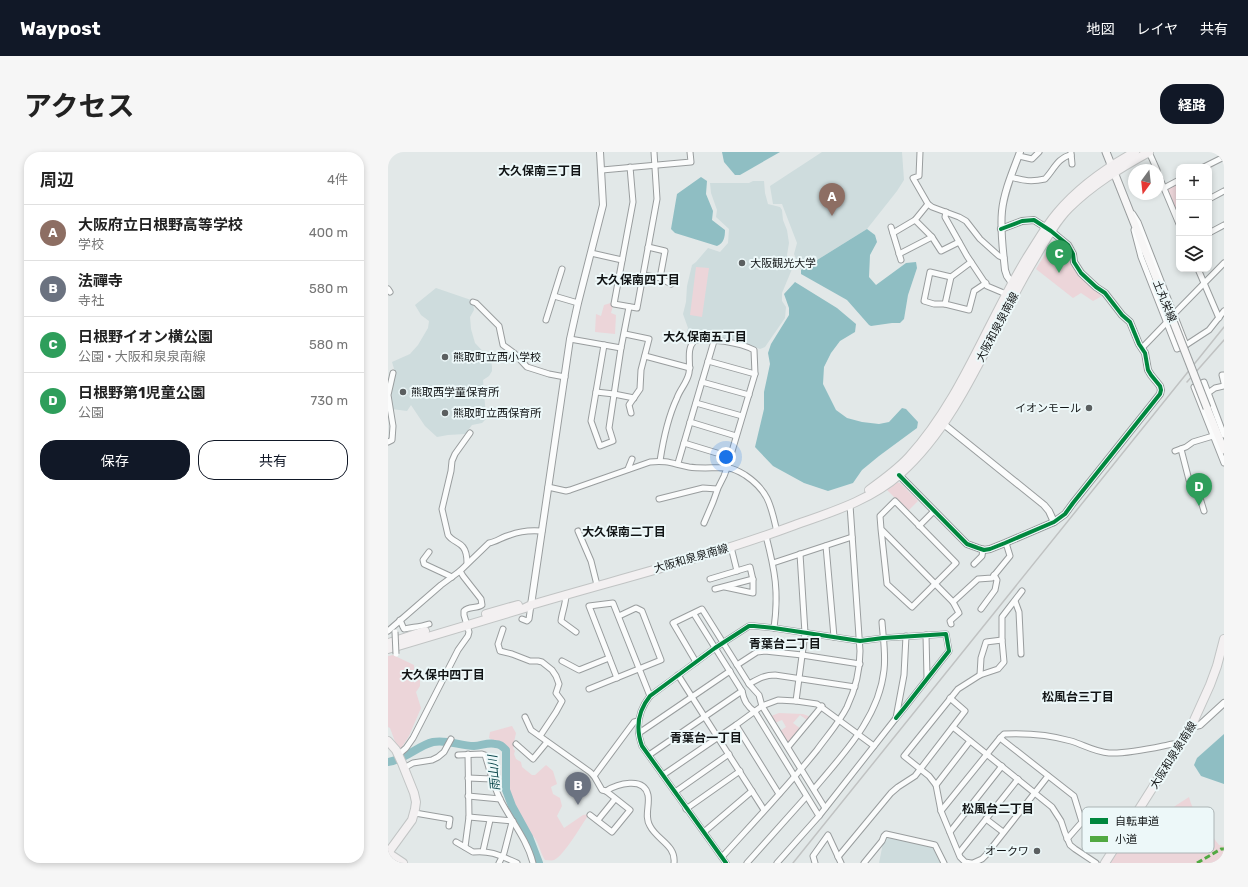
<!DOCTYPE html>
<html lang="ja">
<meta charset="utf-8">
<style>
:root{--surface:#fff;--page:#f6f6f6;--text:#222;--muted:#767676;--line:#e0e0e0;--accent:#111827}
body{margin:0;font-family:Rubik,"Noto Sans JP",sans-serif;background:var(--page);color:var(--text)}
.controls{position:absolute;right:12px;top:12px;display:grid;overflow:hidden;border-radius:8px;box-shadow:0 2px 6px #0003}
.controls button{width:36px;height:36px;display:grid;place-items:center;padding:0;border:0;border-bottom:1px solid var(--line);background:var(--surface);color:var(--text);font:20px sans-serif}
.compass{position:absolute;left:740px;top:12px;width:36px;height:36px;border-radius:50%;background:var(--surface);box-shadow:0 2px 6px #0003;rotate:195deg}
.you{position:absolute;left:338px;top:305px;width:14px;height:14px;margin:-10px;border:3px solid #fff;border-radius:50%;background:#1a73e8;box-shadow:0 0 0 6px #1a73e833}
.badge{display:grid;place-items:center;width:26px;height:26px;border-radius:50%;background:var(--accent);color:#fff;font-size:13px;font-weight:700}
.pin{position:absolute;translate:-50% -33px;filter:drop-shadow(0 1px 2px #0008)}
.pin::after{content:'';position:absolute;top:21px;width:14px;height:12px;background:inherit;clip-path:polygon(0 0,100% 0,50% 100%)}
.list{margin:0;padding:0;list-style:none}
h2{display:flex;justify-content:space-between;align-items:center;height:52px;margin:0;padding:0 16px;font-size:17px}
h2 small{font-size:13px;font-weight:400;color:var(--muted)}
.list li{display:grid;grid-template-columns:26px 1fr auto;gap:12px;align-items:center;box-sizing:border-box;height:56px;padding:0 16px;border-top:1px solid var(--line)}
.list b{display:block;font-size:15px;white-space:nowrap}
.list p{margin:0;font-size:13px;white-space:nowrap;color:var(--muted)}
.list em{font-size:13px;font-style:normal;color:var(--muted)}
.actions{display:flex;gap:8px;padding:12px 16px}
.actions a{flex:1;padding:9px 0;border:1px solid var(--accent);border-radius:16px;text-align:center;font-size:14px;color:var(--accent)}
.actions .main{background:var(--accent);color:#fff}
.icon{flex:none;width:22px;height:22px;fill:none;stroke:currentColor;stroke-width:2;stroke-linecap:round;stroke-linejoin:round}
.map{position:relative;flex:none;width:836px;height:711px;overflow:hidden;border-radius:16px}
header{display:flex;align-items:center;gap:24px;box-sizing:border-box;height:56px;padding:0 20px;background:var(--accent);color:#fff}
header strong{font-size:19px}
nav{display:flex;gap:22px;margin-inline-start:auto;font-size:14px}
.intro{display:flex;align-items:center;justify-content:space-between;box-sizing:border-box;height:96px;padding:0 24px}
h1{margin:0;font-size:28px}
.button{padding:10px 18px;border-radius:16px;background:var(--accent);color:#fff;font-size:14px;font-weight:700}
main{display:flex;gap:24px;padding:0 24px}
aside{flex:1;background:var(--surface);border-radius:16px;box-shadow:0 2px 6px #0003}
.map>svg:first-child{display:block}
.built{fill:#cedcdd}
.green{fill:#ecd5d9}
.water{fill:#8fbec3}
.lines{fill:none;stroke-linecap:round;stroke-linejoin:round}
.river{stroke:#8fbec3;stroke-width:8}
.minor-casing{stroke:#999d9e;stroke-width:7}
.tertiary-casing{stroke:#999d9e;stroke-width:8}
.secondary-casing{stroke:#999d9e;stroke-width:9}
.primary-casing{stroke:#c1c4c4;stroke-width:10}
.minor{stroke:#fbfcfc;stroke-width:5}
.tertiary{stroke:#fbfcfc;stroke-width:6}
.secondary{stroke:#f7f6f6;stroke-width:7}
.primary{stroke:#f3f0f1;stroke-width:8}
.rail{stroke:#c0c2c2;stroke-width:1.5}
.minor-bridge-casing{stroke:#999d9e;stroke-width:7;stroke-linecap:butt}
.secondary-bridge-casing{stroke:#999d9e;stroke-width:9;stroke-linecap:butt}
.minor-bridge{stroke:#fbfcfc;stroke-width:5}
.secondary-bridge{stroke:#f7f6f6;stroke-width:7}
.quiet{stroke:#51a942;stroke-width:3;stroke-dasharray:6 3;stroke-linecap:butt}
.cycleway-casing{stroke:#edf8f9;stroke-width:6}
.cycleway{stroke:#00873e;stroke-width:4}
.poi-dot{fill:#5b5f60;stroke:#edf8f9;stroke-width:1.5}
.labels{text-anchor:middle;stroke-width:4;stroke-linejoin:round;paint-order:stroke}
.poi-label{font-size:11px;fill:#121516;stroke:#edf8f9;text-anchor:start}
.street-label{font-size:11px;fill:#121516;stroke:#edf8f9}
.neighbourhood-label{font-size:12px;font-weight:bold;fill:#121516;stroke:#edf8f9}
.water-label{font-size:12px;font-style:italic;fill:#0c484d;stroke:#edf8f9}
.key{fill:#edf8f9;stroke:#abb4b5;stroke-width:1}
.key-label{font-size:11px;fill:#121516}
</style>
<header>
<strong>Waypost</strong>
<nav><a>地図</a><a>レイヤ</a><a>共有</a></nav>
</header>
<div class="intro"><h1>アクセス</h1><a class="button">経路</a></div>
<main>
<aside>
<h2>周辺<small>4件</small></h2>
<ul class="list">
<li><span class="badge" style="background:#8d6e63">A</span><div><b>大阪府立日根野高等学校</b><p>学校</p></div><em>400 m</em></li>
<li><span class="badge" style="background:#6b7280">B</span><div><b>法禪寺</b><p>寺社</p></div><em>580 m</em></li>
<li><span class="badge" style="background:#2e9e5b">C</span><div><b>日根野イオン横公園</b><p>公園 · 大阪和泉泉南線</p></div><em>580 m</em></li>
<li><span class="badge" style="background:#2e9e5b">D</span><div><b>日根野第1児童公園</b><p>公園</p></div><em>730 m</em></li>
</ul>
<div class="actions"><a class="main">保存</a><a>共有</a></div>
</aside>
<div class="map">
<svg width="836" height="711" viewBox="0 0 836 711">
<rect width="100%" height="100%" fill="#e2e8e8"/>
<!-- built -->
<g class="built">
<path d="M434,0h80l2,28 -7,11 -30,38 -66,41 -7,-16 3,-11 -15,-39h-9l-3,-18z"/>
<path d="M365,29h11l1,12 3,11 12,3 2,3 1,10 4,10 2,13 -2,12 5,14 -10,24v8l4,6 -1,11 -20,29 -5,2 -23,-8 -51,-7 2,-6 -5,-14 3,-12 1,-16 5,-21 4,-3 12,-14 12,4 8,-9 1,-14 -13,-12 1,-7 -6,-17 -1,-10h39z"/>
<path d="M48,136l35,12 2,2 1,8 -4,7 1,12 4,14 16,17 1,7v4l-3,5 -6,4 3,37 -1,3 -3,3 -10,2 -7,9 -17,1 -11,2 -12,-11 -14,-21 -4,6 -15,-2 -1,-21 4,-16 -3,-10 18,-8 8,-9 10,-17 1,-7 -8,-6 -6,-10z"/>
<path d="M498,684l47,11 9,16h-63l4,-20z"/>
</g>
<!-- green -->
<g class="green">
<path d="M791,31v29l-2,1 -10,-24z"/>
<path d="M666,90l6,1 10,9 2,10 8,14 22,20 -9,5 -12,-8 -8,5 -37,-29 16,-26z"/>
<path d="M308,115l13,1 -7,49 -12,-2z"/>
<path d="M226,150l-3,11 5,2 -1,19 -20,-2 1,-18 5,2 3,-11z"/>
<path d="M508,330l4,1 18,18 -10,10 -22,-22z"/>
<path d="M5,503l21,10v6l6,6v9l-4,6 5,16 -12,28 -9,14 -3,-3 -7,-19 -2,-1v-71z"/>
<path d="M391,561l24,1 8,3 -4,3 -7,-5 -7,8 8,6 -13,14 -8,-12 6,-4 -4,-7 -7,3 -4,-7z"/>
<path d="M124,574l4,7 -2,9 -1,3 1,2 -1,1 2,3 -1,3 2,5 5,3 1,5 10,8h3l11,-10 7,6 4,13 -6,3 2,7 7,4 2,8 -5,10 7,12 19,-13 6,-1c-6,9 -26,43 -35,46 -2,1 -6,0 -9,0 -5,-7 -6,-18 -12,-24h-2l-17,-32 -4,-13v-38c-4,-14 -11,-9 -21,-15l1,-6z"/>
<path d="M801,645c4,18 19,33 30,48l5,1v17h-114l17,-28h2l3,6c10,-3 17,-13 24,-20 9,-8 23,-18 33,-24z"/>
</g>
<!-- water -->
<g class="water">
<path d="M334,0h58l-40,23h-5l-11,-13z"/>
<path d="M313,25l6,4 -1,13 7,17 -1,9 13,10c0,7 -1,13 -8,16l-42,-13 -4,-4 6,-35z"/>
<path d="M479,77l8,6 2,7 -7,13 -1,22 7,8 30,-22 10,-1 1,6 -9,27 -4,24 -4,4h-8l-21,3 -2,-1 -22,-25 -46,-26v-4z"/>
<path d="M407,130l42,26 19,16 -1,8 -15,9 -9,12 -7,14 -1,17 13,26 11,8 15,4 17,2 10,-2 13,-14 4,1 12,13 -1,6 -38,28 -17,14 -9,13 -25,8 -24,-8 -31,-17 -18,-19 9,-38v-17l6,-28 -2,-11 3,-9 18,-29v-7l-5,-14z"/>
<path d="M836,582v50l-23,-8 -7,-11 3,-7z"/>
</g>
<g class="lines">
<!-- river -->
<path class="river" d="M0,610c17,-2 29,-16 45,-20 14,-3 27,4 41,4 7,0 14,-4 21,-2 5,0 7,2 11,6v40l6,16 17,31 10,26"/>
<defs>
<g id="minor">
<path d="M532,0l-1,24 -6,2 15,26 4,3 27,10 7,4 14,18 19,17 5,2"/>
<path d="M761,0l8,18"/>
<path d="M683,1l1,11"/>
<path d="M631,4l13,3 7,-7"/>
<path d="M242,15l3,35 -19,102 23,4 20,-109 -3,-47"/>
<path d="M816,15l20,-10"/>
<path d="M214,18l89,-8 -1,-10"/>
<path d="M770,22l21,50"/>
<path d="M623,25c13,4 21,5 34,2 8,-8 13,-22 26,-24"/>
<path d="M776,36l15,-8"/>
<path d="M821,47l15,-8"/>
<path d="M558,60l-1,5 22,39 20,30 19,8"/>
<path d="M745,62l5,8 48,123"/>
<path d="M527,68l17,17 9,14 18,-9"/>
<path d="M503,75l10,33"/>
<path d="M746,78l7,27 36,92 9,-4 23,-15 15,-19"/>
<path d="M505,81l22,-13 13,-16"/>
<path d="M821,81l15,-8"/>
<path d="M203,101l31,7"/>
<path d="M511,102l33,-17"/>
<path d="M810,117l21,49"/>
<path d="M255,123l17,3 5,-27 -17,-4"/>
<path d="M563,125l-6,27 24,6 5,-19 12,-8"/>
<path d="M272,126l11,6"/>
<path d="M0,137l2,3"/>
<path d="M166,144l24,7"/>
<path d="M85,150l3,1 23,23 4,19 11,8 13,14 22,7 16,3"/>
<path d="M557,152h-11l-10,-3 6,-29 21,5 20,-15"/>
<path d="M785,163l51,-52"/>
<path d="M158,168l16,-51"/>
<path d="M237,182l24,5 -8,31 -1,19 -9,13 -2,3 2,8"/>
<path d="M182,187l51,9"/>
<path d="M216,193l-13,76 9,25 13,-5 -4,-13 12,-80 8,-41"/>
<path d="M754,196l26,-27"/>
<path d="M257,204l45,12"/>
<path d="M320,209l47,13"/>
<path d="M836,223h-2l2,8"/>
<path d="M314,230l47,13"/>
<path d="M208,240l18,2 20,4"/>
<path d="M820,241l7,-5 9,-2"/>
<path d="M308,251l46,13"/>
<path d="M302,270l46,14"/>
<path d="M836,283l-20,-53 -10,5 30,76"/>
<path d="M0,290l4,-2 1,-14 -5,-31 5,-22"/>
<path d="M296,291l46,14"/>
<path d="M793,297l8,31 11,18 4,13"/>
<path d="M787,299l11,-4 7,-5 20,-6"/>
<path d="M272,309c3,-20 8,-44 17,-63 3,-9 10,-15 12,-25 2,-11 -3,-23 5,-32 14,-4 47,2 60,9l1,24 -28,94 -3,8 -6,12 -5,14 -9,21"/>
<path d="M290,311l36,-122"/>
<path d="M240,317l4,-10"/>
<path d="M160,335l18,4 4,-1 80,-28c18,-2 23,2 39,5 13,2 27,0 40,1 6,1 11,4 16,7 24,16 26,31 32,57"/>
<path d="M271,347l44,-11 14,1"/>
<path d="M531,374l15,-15"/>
<path d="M493,377l-1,-13 15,-15 61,62 -44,44 -25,-23 -6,-55 72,73 25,-23 14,-1 18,-22 -4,-13"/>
<path d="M190,379l13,30 6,24"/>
<path d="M378,384c9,35 13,56 8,92"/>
<path d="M438,394l8,91"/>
<path d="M343,395l6,24"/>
<path d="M41,400l-6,8 1,4 28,13"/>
<path d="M79,411c0,-5 0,-11 -4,-16 -4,-5 -11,-6 -15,-12l-6,-26 9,-38 1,-10 3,-7 15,-21"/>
<path d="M385,411l79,-26"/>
<path d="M586,412l8,-8 1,-7"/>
<path d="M322,427l40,-12 3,13v13l-28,-6"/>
<path d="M327,437l38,-10"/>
<path d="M178,442c0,10 -4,18 -5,27l15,11"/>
<path d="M627,449l4,11 2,42"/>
<path d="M593,457l14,-19 2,-10 -3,-5"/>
<path d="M306,462l48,77c2,10 5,15 13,21l64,104"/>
<path d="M134,467l5,2 2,-2 2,-14"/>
<path d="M12,468l3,7 1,2c9,-2 16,-2 25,-5"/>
<path d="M563,472l-1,-3 9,-8 -6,-11"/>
<path d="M115,477l-5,15 2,7 12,3 18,7h8l4,1 10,8 4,6 3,8 -3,9 6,8 -6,11 -16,24"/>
<path d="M0,479l53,-46 19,-14 29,-28c7,-1 13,-6 21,-8 10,-4 21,-5 32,-4"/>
<path d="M538,483l1,43"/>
<path d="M174,509l17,9 30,-12"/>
<path d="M308,510l-23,-39 29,-14 47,75 10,11 3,11 63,102"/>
<path d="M349,513l20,-13 8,-1 37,4 58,9"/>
<path d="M290,523l86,135"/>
<path d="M592,523l1,-17 5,-16 16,-2"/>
<path d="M229,526l-28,-72 24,-3 37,93"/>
<path d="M361,532c9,-5 15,-9 26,-9l80,12"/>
<path d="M201,537l72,-29 -19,-49 -6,-3 -17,8"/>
<path d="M408,549l9,-68 -5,-79"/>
<path d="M137,565l6,13 59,42 4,4 8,14 4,1 24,19 -18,22 -22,-17"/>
<path d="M348,573l43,69"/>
<path d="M565,575l99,80 9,14 4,12 5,12 5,4 21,14"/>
<path d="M251,581l91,-62"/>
<path d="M612,586l4,-4c22,-1 46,1 67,7 13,4 24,11 38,12 20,1 44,-5 64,-9l5,5"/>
<path d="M128,592l17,15 14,-17"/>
<path d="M400,595l34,-41"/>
<path d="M10,603l8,-7 7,-10 45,-88 10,-14 1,-4 -5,-17v-4c5,-5 12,-2 18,-6l-1,-6 -18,-23 -3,-5"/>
<path d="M70,603l24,-1 3,1c5,15 8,30 15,44 11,22 27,40 33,64"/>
<path d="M261,603l93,-64"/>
<path d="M16,616l9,-5 19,-3 6,-3 6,-5 7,-13"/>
<path d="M275,623l73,-50 26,-19 16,-6 18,1 21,3 57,42"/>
<path d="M206,624l40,-54 4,-1"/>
<path d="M80,626l24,1"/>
<path d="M548,633l34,-44"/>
<path d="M426,637c29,-35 65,-71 70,-119 2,-16 -1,-33 -2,-48"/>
<path d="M218,639c11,-7 38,-15 42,4 2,11 -4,21 2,31 7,14 26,19 24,37"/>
<path d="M287,640l54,-38"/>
<path d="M80,644l32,3"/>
<path d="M298,657l54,-38"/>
<path d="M553,659l59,-73 74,58 8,26 -15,17"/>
<path d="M27,661l35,6 -1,7"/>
<path d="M81,665l44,4"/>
<path d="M598,667l17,13"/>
<path d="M210,668l17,-21"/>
<path d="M316,680l48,-41"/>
<path d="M562,680l52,-66"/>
<path d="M68,690l17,10c18,-2 28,4 44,11"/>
<path d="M77,695l4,-30 -1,-63"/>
<path d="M95,699l7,-31"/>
<path d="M571,701l59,-74"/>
<path d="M334,705c32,-35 65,-70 95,-107 10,-14 22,-27 30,-43 8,-17 13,-36 13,-56l-10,-146"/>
<path d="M450,705l53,-64 7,-6 17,-11 50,-65 -15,-13"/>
<path d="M111,711l5,-10 8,-31"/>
<path d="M338,711l-84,-117c-7,-19 -4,-35 8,-50l65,-48 34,-22h5l20,2 86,13 23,-3 63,-4 3,17 -44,56 -9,11"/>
<path d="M359,711l59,-66"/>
<path d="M389,711l42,-47 77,-98 8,-43 2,-39"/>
<path d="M427,711l-2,-7 15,-21 13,28"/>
<path d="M476,711l18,-22 2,-5 2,-2 49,11 9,18"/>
<path d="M583,711l-6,-1 -5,-5 -19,-46 -5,-26 -7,-9 -25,-20 54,-67 22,-14 18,-6 6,-7 -2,-22v-23l20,-26"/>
<path d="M585,711l9,-4 4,-4 62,-79"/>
</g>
<g id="tertiary">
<path d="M624,131l-5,-7 -2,-6c-2,-20 -5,-39 -3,-59 2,-20 11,-40 18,-59"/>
<path d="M553,270l103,83 5,6 5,11"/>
<path d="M511,323l68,69 11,4 6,2 6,-1 15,-6 49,-21 11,-8 8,-11 87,-109 1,-4 -1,-4 -9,-11 -3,-5 -3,-17 -6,-9 -9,-22 -8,-7 -17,-22 -9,-6 -15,-14 -7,-11 -1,-8 -5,-9 -17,-14 -17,-11 -12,1 -21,8"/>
<path d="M143,453l39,-266 8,-36 25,-98 -3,-53"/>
<path d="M803,575l9,-2 24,-22"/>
</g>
<g id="secondary">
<path d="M718,0l60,151"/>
<path d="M819,256l17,42"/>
</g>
<g id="primary">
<path d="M481,338c14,-10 28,-20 40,-33 53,-58 78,-135 119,-201 9,-14 18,-30 29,-43 21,-25 49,-45 78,-61"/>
<path d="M98,462l32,-9"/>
<path d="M1,491l36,-12"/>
<path d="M0,497l137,-41 6,-3c88,-26 178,-48 264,-80 37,-13 76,-25 105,-51 62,-55 92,-146 135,-216 10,-17 20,-36 34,-50 23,-23 51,-40 80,-56"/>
<path d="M0,589l8,9 6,13 12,30 2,9 -1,7 -3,11 -24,33"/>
<path d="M0,701l15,10"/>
<path d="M717,711l86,-136 19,-42 7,-19 7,-27"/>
</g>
</defs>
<!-- minor casing -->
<use href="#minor" class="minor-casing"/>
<!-- tertiary casing -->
<use href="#tertiary" class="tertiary-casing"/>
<!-- secondary casing -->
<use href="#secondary" class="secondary-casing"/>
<!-- primary casing -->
<use href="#primary" class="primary-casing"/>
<!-- minor -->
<use href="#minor" class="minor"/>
<!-- tertiary -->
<use href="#tertiary" class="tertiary"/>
<!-- secondary -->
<use href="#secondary" class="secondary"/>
<!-- primary -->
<use href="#primary" class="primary"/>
<!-- rail -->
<g class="rail">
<path d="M799,230l37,-42"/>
<path d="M405,711l431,-536"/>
</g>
<defs>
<path id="minor-bridge" d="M7,480l1,22"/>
<path id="secondary-bridge" d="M778,151l41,105"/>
</defs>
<!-- minor-bridge casing -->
<use href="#minor-bridge" class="minor-bridge-casing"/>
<!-- secondary-bridge casing -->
<use href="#secondary-bridge" class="secondary-bridge-casing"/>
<!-- minor-bridge -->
<use href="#minor-bridge" class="minor-bridge"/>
<!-- secondary-bridge -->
<use href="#secondary-bridge" class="secondary-bridge"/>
<!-- quiet -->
<path class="quiet" d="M809,711l24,-14h3"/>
<defs>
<g id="cycleway">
<path d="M511,323l68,69 11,4 6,2 6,-1 15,-6 49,-21 11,-8 8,-11 87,-109 1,-4 -1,-4 -9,-11 -3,-5 -3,-17 -6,-9 -9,-22 -8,-7 -17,-22 -9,-6 -15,-14 -7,-11 -1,-8 -5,-9 -17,-14 -17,-11 -12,1 -21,8"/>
<path d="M338,711l-84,-117c-7,-19 -4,-35 8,-50l65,-48 34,-22h5l20,2 86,13 23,-3 63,-4 3,17 -44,56 -9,11"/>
</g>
</defs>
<!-- cycleway casing -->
<use href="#cycleway" class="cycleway-casing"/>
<!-- cycleway -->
<use href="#cycleway" class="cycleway"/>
</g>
<!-- markers -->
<g class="poi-dot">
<circle cx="354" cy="111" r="4"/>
<circle cx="57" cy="205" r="4"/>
<circle cx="15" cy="240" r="4"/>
<circle cx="701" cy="256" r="4"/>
<circle cx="57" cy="261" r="4"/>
<circle cx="649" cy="699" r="4"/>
</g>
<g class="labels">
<!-- poi labels -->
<g class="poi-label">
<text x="362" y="115">大阪観光大学</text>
<text x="65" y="209">熊取町立西小学校</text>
<text x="23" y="244">熊取西学童保育所</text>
<text x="693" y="260" text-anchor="end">イオンモール</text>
<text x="65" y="265">熊取町立西保育所</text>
<text x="641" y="703" text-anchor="end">オークワ</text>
</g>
<!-- street labels -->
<g class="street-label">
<text transform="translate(777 149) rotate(68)" y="4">土丸栄線</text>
<text transform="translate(609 175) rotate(-62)" y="4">大阪和泉泉南線</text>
<text transform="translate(303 406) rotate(-16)" y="4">大阪和泉泉南線</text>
<text transform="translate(785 603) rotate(-58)" y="4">大阪和泉泉南線</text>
</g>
<!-- neighbourhood labels -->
<g class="neighbourhood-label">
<text x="152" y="23">大久保南三丁目</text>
<text x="250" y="132">大久保南四丁目</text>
<text x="317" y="189">大久保南五丁目</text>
<text x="236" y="384">大久保南二丁目</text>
<text x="397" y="496">青葉台二丁目</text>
<text x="55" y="527">大久保中四丁目</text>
<text x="690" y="549">松風台三丁目</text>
<text x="318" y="590">青葉台一丁目</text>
<text x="610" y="661">松風台二丁目</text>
</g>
<!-- water labels -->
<g class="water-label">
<text transform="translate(106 621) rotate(-95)" y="4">雨山川</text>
</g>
</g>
<!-- legend -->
<rect x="694" y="655" width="132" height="46" rx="6" class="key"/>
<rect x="702" y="666" width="18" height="6" fill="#00873e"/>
<rect x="702" y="684" width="18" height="6" fill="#51a942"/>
<g class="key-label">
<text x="727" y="673">自転車道</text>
<text x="727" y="691">小道</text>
</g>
</svg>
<div class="controls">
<button>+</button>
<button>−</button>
<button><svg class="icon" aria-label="layers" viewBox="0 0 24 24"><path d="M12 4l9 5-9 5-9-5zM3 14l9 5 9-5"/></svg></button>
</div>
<svg class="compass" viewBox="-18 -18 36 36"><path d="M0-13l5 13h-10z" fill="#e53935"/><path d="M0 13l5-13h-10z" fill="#767676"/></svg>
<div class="you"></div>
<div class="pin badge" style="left:444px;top:64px;background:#8d6e63">A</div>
<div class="pin badge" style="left:190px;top:653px;background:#6b7280">B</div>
<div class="pin badge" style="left:671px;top:121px;background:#2e9e5b">C</div>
<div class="pin badge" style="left:811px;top:354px;background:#2e9e5b">D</div>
</div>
</main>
